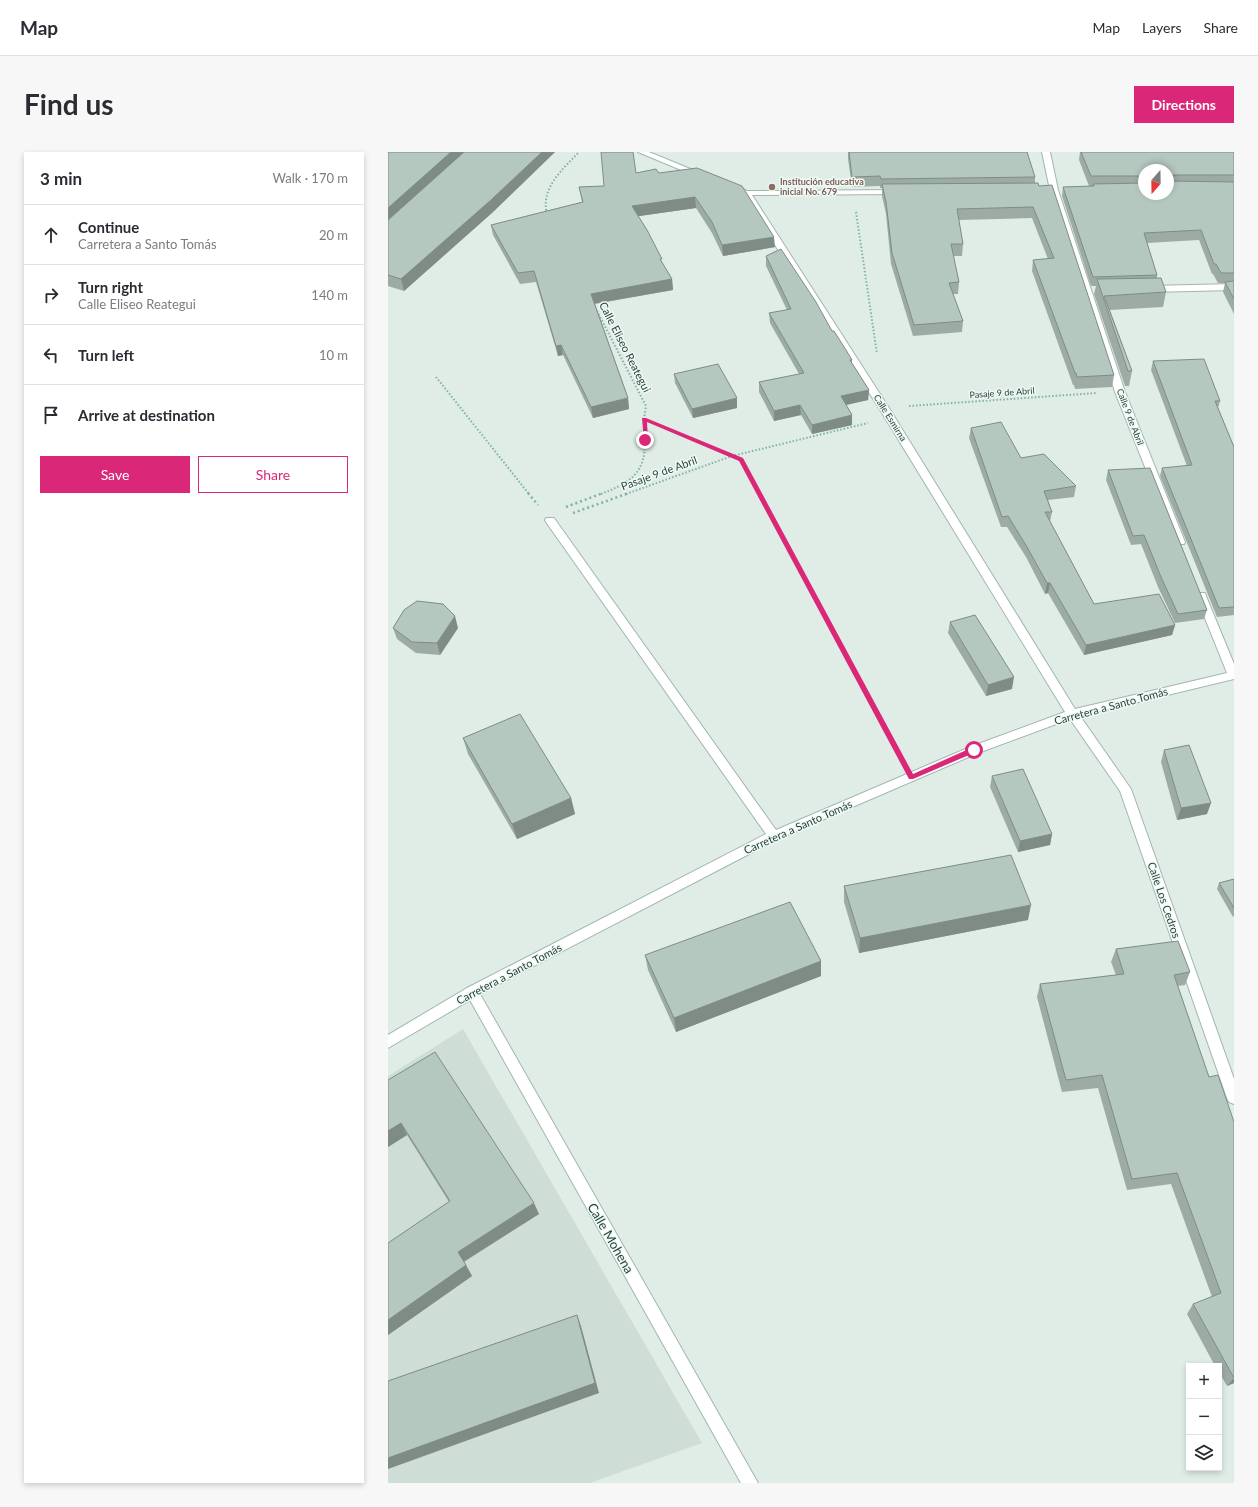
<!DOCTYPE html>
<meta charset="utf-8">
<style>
:root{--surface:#fff;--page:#f7f7f7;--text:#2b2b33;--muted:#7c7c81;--line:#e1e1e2;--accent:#db2777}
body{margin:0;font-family:Lato,sans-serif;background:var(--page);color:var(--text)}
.controls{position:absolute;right:12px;bottom:12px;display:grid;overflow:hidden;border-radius:0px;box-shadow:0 2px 6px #0003}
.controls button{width:36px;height:36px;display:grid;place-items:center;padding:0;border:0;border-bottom:1px solid var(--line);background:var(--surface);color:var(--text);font:20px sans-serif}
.compass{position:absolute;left:750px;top:12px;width:36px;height:36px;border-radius:50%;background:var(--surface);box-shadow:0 2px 6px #0003;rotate:200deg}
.stop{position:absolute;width:12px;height:12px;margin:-9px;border:3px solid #db2777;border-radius:50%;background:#fff}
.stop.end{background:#db2777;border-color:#fff;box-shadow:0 1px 4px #0008}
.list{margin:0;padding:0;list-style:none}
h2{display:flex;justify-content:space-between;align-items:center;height:52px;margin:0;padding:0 16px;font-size:17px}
h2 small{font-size:13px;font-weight:400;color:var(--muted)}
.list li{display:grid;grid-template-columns:26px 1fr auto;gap:12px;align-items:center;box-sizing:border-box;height:60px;padding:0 16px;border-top:1px solid var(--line)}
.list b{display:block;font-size:15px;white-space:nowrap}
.list p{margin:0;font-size:13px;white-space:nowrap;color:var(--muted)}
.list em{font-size:13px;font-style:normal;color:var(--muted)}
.actions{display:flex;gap:8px;padding:12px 16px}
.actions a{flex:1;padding:9px 0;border:1px solid var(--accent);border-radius:0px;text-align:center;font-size:14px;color:var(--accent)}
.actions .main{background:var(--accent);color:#fff}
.icon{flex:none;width:22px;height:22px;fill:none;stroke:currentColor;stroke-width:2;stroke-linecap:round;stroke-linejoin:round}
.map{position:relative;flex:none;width:846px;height:1331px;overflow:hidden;border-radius:0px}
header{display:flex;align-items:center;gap:24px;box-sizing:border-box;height:56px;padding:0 20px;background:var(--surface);border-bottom:1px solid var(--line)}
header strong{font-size:19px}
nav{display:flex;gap:22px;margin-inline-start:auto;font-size:14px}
.intro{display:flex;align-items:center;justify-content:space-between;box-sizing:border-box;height:96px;padding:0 24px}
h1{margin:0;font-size:28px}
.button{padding:10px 18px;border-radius:0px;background:var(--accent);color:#fff;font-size:14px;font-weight:700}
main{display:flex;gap:24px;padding:0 24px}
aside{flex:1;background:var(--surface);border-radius:0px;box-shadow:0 2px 6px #0003}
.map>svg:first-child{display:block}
.built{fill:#ceddd6}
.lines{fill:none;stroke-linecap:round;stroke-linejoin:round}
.minor-casing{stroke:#a2b5af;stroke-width:2}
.path-far1{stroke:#7db4a4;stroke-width:2;stroke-dasharray:1.5 2;stroke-linecap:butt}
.path{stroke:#7db4a4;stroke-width:2.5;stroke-dasharray:2 3;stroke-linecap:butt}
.minor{fill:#fff;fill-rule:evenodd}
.wall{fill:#9caca5;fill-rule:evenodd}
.shaded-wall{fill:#7f8c86}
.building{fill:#b5c8c0;stroke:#7f8c86}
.route{fill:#db2777}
.education-dot{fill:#8d6e63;stroke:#f1f9f5;stroke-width:1.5}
.labels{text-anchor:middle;stroke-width:3;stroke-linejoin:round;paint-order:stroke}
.far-education-label{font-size:9px;font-weight:bold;fill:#785e54;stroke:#f1f9f5;text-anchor:start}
.far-street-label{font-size:9px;fill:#1f3f37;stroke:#f1f9f5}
.street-label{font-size:11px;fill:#1f3f37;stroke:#f1f9f5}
.near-street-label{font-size:13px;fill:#1f3f37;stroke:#f1f9f5}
</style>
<header>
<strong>Map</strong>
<nav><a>Map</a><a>Layers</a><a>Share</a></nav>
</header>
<div class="intro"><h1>Find us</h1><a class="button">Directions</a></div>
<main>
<aside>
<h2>3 min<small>Walk · 170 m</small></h2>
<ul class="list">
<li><svg class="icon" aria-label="ahead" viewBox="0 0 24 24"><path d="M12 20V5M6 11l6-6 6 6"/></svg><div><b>Continue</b><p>Carretera a Santo Tomás</p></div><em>20 m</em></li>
<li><svg class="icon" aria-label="right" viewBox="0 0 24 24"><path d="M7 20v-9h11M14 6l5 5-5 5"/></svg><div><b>Turn right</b><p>Calle Eliseo Reategui</p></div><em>140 m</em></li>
<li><svg class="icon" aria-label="left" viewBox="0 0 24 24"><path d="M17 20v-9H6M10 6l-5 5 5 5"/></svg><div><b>Turn left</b></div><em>10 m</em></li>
<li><svg class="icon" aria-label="arrive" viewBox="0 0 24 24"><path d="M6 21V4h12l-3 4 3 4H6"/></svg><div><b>Arrive at destination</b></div></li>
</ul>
<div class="actions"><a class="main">Save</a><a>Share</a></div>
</aside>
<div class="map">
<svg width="846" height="1331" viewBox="0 0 846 1331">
<rect width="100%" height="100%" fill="#e0ede7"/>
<!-- built -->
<path class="built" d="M75,877l239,414 -112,40h-202v-407z"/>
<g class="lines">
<defs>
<g id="minor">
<path d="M250,0h11l56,23 -1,2h-6z"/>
<path d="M654,0h8l8,38 67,202 60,150 -1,2h-8l-1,-2 -60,-150 -65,-202z"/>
<path d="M340,33h6l13,6 150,-1 4,2 -4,2 -145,1 137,213 186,301 152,-36 -31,-77 1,-3h8l1,3 28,68v15l-154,37 51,73 103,290v25l-5,-2 -2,-4 -107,-307 -50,-72 -92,34 -200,86 -298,155 278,489h-17l-271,-483 -82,48v-13l79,-47 299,-154 -220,-312 -1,-2 1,-2h8l222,312 194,-83 95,-35 -186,-304 -136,-213 -15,-6z"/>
<path d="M846,132v6l-85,2 -4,-3 4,-3z"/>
</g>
</defs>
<!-- minor casing -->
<use href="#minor" class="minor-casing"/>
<!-- path-far1 -->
<g class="path-far1">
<path d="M468,60l21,142"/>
<path d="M159,62c-7,-26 16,-45 32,-62"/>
<path d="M209,159l49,95 -2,13 97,41 18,34"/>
<path d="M48,225l93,117"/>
<path d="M521,254l188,-13"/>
<path d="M213,342c44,-17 46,-30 43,-75"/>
<path d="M238,342l106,-38 136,-33"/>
</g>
<!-- path -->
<g class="path">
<path d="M140,341l10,12"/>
<path d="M371,341l141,264"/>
<path d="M178,355l37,-14"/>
<path d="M185,361l56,-20"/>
</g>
<!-- minor -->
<use href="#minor" class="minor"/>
</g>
<!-- wall -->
<g class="wall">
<path d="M0,0h167l-62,60 -89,79 -16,-5z"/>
<path d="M460,0h179l8,25v6l79,192 -2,12 -37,2 -1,-4h-1l-41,-114 1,-11 15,-1 -16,-41 -73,2 4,24 -1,12h-9l6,26 -1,12h-5l10,27 -1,11 -49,4 -22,-72 -5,-50 -4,-18v-8h-2v-2l-28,1 -4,-28z"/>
<path d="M692,0h154v162l-11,-22 2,-9h-7l-5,-9h-1l-13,-34 -52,3 10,32v3l9,14 -3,15 -53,3 22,61 -3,15h-4l-31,-92 2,-8h-5l-29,-90 1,-9 26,-1 -10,-26zM756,18l24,24h-24z"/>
<path d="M248,21h23l116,74 -52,9 -11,-23 -16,-25 -58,8 24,47 10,16 1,11 -78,14 33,94 1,11 -36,9 -30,-63 -5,1 -22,-74 -16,2 -27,-49 -2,-10 91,-23 -3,-15 25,-1z"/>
<path d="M378,104l66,75 20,29v4l17,26 -1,10 -22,5 6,20 -40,9 -11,-19 -27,6 -15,-29v-10l40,-8 -29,-51 -1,-10 18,-3 -21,-44z"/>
<path d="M765,209l67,40 -2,7 16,39v168l-17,2 -57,-141 2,-8 25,-2 -36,-96z"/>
<path d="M286,222l63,34 -44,10 -18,-35z"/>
<path d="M583,276l50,30 55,28 -2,11 -26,3 4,12 -2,10 44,82 81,21 -3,10 -88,20 -36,-62 -3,1 -19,-37 -19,-30h-6l-32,-89z"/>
<path d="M720,318l99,140 -3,9 -29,4 -17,-36 -17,-43 -10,1 -25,-65z"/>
<path d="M562,470l62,67 -26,7 -38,-63z"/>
<path d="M5,476h65l-18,27 -24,-2 -19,-14z"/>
<path d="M75,586l108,60 4,16 -58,25 -49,-85z"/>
<path d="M776,598l43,64 -30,6 -16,-58z"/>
<path d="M604,624l60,58 -2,11 -32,7 -28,-65z"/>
<path d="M846,727v37l-1,1 -16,-28 2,-6z"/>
<path d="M456,734l184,34 -169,33 -15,-51z"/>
<path d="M728,797l74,23 -5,13 -7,1 31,91 25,306 -7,3 -8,-14v-6h-4l-28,-52 6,-10 19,-7 -41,-113 -44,6 -29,-102 -36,4 -25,-95 3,-13 76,-9 -5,-13z"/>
<path d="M257,803l176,6v15l-145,56 -28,-62z"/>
<path d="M0,928l151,134 -75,48 8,14 -84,59 61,-133 -42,-67 -19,12z"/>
</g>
<!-- shaded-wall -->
<g class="shaded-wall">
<path d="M63,0h15l-78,70v-14z"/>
<path d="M154,0h13l-62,60 -89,79 -3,-12z"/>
<path d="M307,45l1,11 -63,9 -1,-11z"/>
<path d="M386,85l1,10 -52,9 -1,-11z"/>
<path d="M284,127l1,11 -81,14 -1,-10z"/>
<path d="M173,193l2,10 -5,1 -2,-10z"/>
<path d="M481,238l-1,10 -27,6v-10z"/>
<path d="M240,246l1,11 -36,9 -2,-11z"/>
<path d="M349,246v10l-44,10 -1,-9z"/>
<path d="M412,253l1,10 -27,6v-10z"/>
<path d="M464,263v10l-40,9v-9z"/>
<path d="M659,431h3l-2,10 -3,1z"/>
<path d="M67,464l3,12 -18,27 -3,-12z"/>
<path d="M787,473l-3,10 -88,20 2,-10z"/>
<path d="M626,525l-2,12 -26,7 2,-11z"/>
<path d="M183,646l4,16 -58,25 -5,-15z"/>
<path d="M823,651l-4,11 -30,6 4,-12z"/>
<path d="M664,682l-2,11 -32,7 2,-11z"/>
<path d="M643,753l-3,15 -169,33 1,-15z"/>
<path d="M433,809v15l-145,56 -2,-14z"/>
<path d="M13,971l6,12 -19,12v-16z"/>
<path d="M146,1051l5,11 -76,48 -5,-10z"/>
<path d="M78,1113l6,11 -84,59v-15z"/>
<path d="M189,1163l4,11 18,67 -211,76v-11z"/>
<path d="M846,1226v5l-7,3z"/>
</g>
<!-- building -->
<g class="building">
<path d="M0,0h63l-63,56z"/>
<path d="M76,0h78l-51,48 -90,79 -13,-4v-55z"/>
<path d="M213,0h32l3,21 20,-4 3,4 38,-5 45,18 32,51 -52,8 -10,-23 -17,-25 -63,9 15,24 15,29h-2l12,20 -81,15 37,104 -37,9 -30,-62 -5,1 -22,-75 -16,2 -27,-48 92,-23 -4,-15 25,-1z"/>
<path d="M461,0h178l8,25 -154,2 -1,-3 -28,1z"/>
<path d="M693,0h153v23h-64l-1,1v5l65,1v91h-13l-5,-9h-2l-13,-34 -57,3 13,42 -64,2 -30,-90 31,-1 -1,-2 51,-1v11h24v-24h-24v6h-53z"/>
<path d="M650,31l1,3 13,-1 62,190 -37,2 -1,-4h-1l-42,-113 21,-2 -21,-51 -76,2 6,35h-12l8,38 -10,1 14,38 -49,4 -22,-72 -6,-51 -4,-18z"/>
<path d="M393,97l35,53 16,29h2l12,19 6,10h-2l19,30 -28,6 11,19 -40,10 -12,-20 -26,6 -15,-29 45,-9 -35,-60 22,-4 -25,-53z"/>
<path d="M773,126l5,14 -62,4 28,75h-4l-31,-92z"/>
<path d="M846,129v18l-9,-17z"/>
<path d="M816,207l16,42h-5l19,46v160l-15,1 -57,-140 30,-3 -39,-104z"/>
<path d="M330,212l19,34 -45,11 -18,-35z"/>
<path d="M613,270l20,36 23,-4 32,32 -32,5 8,21h-7l49,92 65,-10 16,31 -89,20 -36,-62h-3l-20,-36 -19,-31 -6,1 -31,-89z"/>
<path d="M762,316l57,142 -29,4 -17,-37 -17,-42 -11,1 -25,-66z"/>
<path d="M29,449l26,3 12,12 -18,27 -25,-1 -19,-14 11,-18z"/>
<path d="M587,463l39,62 -26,8 -38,-63z"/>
<path d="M132,562l51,84 -59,26 -49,-86z"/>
<path d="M801,593l22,58 -30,5 -17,-58z"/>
<path d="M635,617l29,65 -32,7 -28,-65z"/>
<path d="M623,703l20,50 -171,33 -16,-52z"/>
<path d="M846,727v29l-15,-25z"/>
<path d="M402,750l31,59 -147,57 -29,-63z"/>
<path d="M790,789l12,31 -16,3 35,102 9,-2 16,47v256l-41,-74 28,-11 -44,-120 -45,6 -30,-104 -36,5 -26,-96 84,-10 -8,-25z"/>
<path d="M47,900l99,151 -76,49 8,13 -78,55v-77l62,-42 -49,-78 -13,8v-51z"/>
<path d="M189,1163l18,68 -207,75v-77z"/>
</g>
<!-- route -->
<path class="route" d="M254,266h4l97,40 170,316 58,-26h5v4l-63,27h-4l-170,-318 -92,-39 1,18 -4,1z"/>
<!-- markers -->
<circle class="education-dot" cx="384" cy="35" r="4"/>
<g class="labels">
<!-- far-education labels -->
<g class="far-education-label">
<text x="392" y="33">Institución educativa<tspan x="392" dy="10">inicial No. 679</tspan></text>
</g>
<!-- far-street labels -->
<g class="far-street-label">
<text transform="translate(614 241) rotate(-4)" y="3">Pasaje 9 de Abril</text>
<text transform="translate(742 265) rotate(69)" y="3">Calle 9 de Abril</text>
<text transform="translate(502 266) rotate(58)" y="3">Calle Esmirna</text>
</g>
<!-- street labels -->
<g class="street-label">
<text transform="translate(237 195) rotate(63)" y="4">Calle Eliseo Reategui</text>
<text transform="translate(271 321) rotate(-20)" y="4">Pasaje 9 de Abril</text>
<text transform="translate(723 554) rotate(-15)" y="4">Carretera a Santo Tomás</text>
<text transform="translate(410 675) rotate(-24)" y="4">Carretera a Santo Tomás</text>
<text transform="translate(776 748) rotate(71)" y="4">Calle Los Cedros</text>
<text transform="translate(121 822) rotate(-28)" y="4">Carretera a Santo Tomás</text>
</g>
<!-- near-street labels -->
<g class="near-street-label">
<text transform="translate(223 1086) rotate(60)" y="5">Calle Mohena</text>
</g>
</g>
</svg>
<div class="controls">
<button>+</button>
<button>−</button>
<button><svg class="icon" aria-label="layers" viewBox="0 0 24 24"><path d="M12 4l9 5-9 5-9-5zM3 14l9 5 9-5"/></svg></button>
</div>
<svg class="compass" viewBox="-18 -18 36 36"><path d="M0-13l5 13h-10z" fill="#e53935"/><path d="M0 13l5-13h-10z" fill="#7c7c81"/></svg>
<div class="stop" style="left:586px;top:598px"></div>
<div class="stop end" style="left:257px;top:288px"></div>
</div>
</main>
